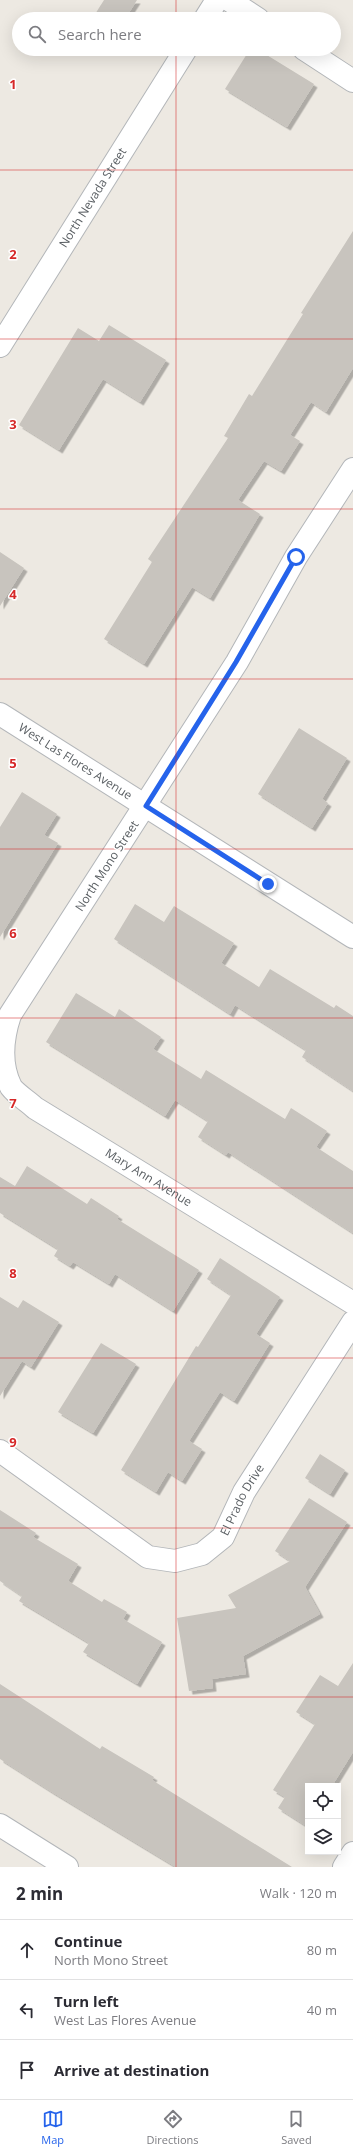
<!DOCTYPE html>
<meta charset="utf-8">
<style>
:root{--surface:#fff;--page:#f7f7f7;--text:#2b2b33;--muted:#7c7c81;--line:#e1e1e2;--accent:#2563eb}
body{margin:0;font-family:"Open Sans",sans-serif;background:var(--page);color:var(--text)}
.controls{position:absolute;right:12px;bottom:12px;display:grid;overflow:hidden;border-radius:0px;box-shadow:0 4px 16px #0002}
.controls button{width:36px;height:36px;display:grid;place-items:center;padding:0;border:0;border-bottom:1px solid var(--line);background:var(--surface);color:var(--text);font:20px sans-serif}
.stop{position:absolute;width:12px;height:12px;margin:-9px;border:3px solid #2563eb;border-radius:50%;background:#fff}
.stop.end{background:#2563eb;border-color:#fff;box-shadow:0 1px 4px #0008}
.list{margin:0;padding:0;list-style:none}
h2{display:flex;justify-content:space-between;align-items:center;height:52px;margin:0;padding:0 16px;font-size:17px}
h2 small{font-size:13px;font-weight:400;color:var(--muted)}
.list li{display:grid;grid-template-columns:26px 1fr auto;gap:12px;align-items:center;box-sizing:border-box;height:60px;padding:0 16px;border-top:1px solid var(--line)}
.list b{display:block;font-size:15px;white-space:nowrap}
.list p{margin:0;font-size:13px;white-space:nowrap;color:var(--muted)}
.list em{font-size:13px;font-style:normal;color:var(--muted)}
.icon{flex:none;width:22px;height:22px;fill:none;stroke:currentColor;stroke-width:2;stroke-linecap:round;stroke-linejoin:round}
.map{position:relative;flex:none;width:353px;height:1867px;overflow:hidden}
.search{position:absolute;background:var(--surface);box-shadow:0 4px 16px #0002;left:12px;right:12px;top:12px;height:44px;display:flex;align-items:center;gap:10px;box-sizing:border-box;padding:0 14px;border-radius:22px;color:var(--muted);font-size:15px}
.sheet{height:232px;background:var(--surface)}
nav{display:flex;justify-content:space-around;align-items:center;box-sizing:border-box;height:56px;border-top:1px solid var(--line);background:var(--surface);font-size:11px;color:var(--muted)}
nav a{display:grid;justify-items:center;gap:2px}
nav .on{color:var(--accent)}
.map>svg:first-child{display:block}
.building{fill:#c8c4be;filter:url(#shadow)}
.lines{fill:none;stroke-linecap:round;stroke-linejoin:round}
.minor-casing{stroke:#b3b6b9;stroke-width:24}
.minor{stroke:#fff;stroke-width:22}
.route{stroke:#2563eb;stroke-width:5}
.grid{fill:none;stroke:#d62828;stroke-width:1;stroke-opacity:0.55}
.labels{text-anchor:middle;stroke-width:3;stroke-linejoin:round;paint-order:stroke}
.street-label{font-size:12px;fill:#5a5f63;stroke:#fff}
.grid-label{font-size:13px;text-anchor:middle;font-weight:bold;fill:#d62828;stroke:#fff;stroke-width:3;stroke-linejoin:round;paint-order:stroke}
</style>
<div class="map">
<svg width="353" height="1867" viewBox="0 0 353 1867">
<defs>
<filter id="shadow"><feDropShadow dx="3.5" dy="3.5" stdDeviation="0" flood-color="#0004"/></filter>
</defs>
<rect width="100%" height="100%" fill="#ede9e2"/>
<!-- building -->
<g class="building">
<path d="M104,0h33l-12,19h-33z"/>
<path d="M250,49h7l57,35 -27,43 -62,-38z"/>
<path d="M353,231v137l-27,44 -15,-10 -21,33 10,6 -19,30 -17,-10 -26,39 22,14 -50,84 -18,-11 -48,77 -40,-25 48,-77 -4,-3 80,-121 -4,-2 25,-42 3,2 51,-82 -2,-1z"/>
<path d="M109,325l57,35 -26,42 -37,-23 -44,71 -40,-25 59,-97 21,13z"/>
<path d="M0,552l24,16 -24,38z"/>
<path d="M299,728l48,30 -25,41 6,4 -16,25 -54,-34z"/>
<path d="M22,792l35,22 -13,21 14,8 -58,94v-110z"/>
<path d="M135,904l29,18 10,-16 60,37 -13,20 38,24 11,-18 64,39 2,-3 17,11v75l-51,-34 4,-7 -71,-45 -5,9 -116,-75z"/>
<path d="M76,993l39,24 4,-8 42,28 -8,12 48,30 5,-9 79,49 6,-11 36,23 -11,16 37,24v62l-125,-81 -2,3 -28,-18 10,-16 -33,-21 -10,16 -119,-74z"/>
<path d="M27,1166l60,38 4,-6 28,18 -2,3 82,51 -26,41 -58,-37 -6,10 -36,-22 -3,4 -16,-10 4,-7 -58,-36v-36l15,9z"/>
<path d="M220,1258l60,39 -24,37 14,9 -36,58 -14,-9 -31,49 13,8 -20,32 -14,-9 -12,20 -35,-22 75,-124 2,1 33,-52 -24,-16z"/>
<path d="M0,1297l18,11 5,-8 36,22 -28,45 -9,-6 -22,35z"/>
<path d="M101,1343l35,21 -43,69 -35,-21z"/>
<path d="M320,1454l25,16 -15,24 -25,-16z"/>
<path d="M309,1498l38,24 -42,65 15,27 -77,42 3,18 -34,5 1,9 -24,3 -12,-73 59,-10 -8,-13 62,-34 -15,-10z"/>
<path d="M0,1510l36,23 -3,4 45,27 -10,17 34,21 2,-3 23,13 -4,7 39,23 -25,42 -54,-32 6,-9 -70,-42 3,-5 -22,-15z"/>
<path d="M353,1663v89l-21,34h-24v41l-30,-19 7,-11 -12,-7 42,-66 -19,-12 24,-37 18,11z"/>
<path d="M0,1684l100,65 2,-3 52,31 -2,3 140,87h-116l-124,-75 -52,-33z"/>
</g>
<g class="lines">
<defs>
<g id="minor">
<path d="M229,0l29,19"/>
<path d="M205,19l12,-19"/>
<path d="M304,49l49,32"/>
<path id="s1" d="M0,346l186,-297"/>
<path id="s2" d="M353,469l-57,88 -59,105 -227,353c-8,24 -10,50 1,72 6,8 17,14 24,21l318,195"/>
<path id="s3" d="M0,714l353,223"/>
<path id="s4" d="M0,1451l148,106 27,4 27,-7 21,-17 21,-45 109,-170"/>
<path d="M0,1825l67,42"/>
<path d="M344,1867l9,-14"/>
</g>
</defs>
<!-- minor casing -->
<use href="#minor" class="minor-casing"/>
<!-- minor -->
<use href="#minor" class="minor"/>
</g>
<g class="lines">
<!-- route -->
<path class="route" d="M268,884l-122,-78 90,-144 60,-105"/>
</g>
<!-- grid -->
<path class="grid" d="M176,0v19M176,49v1818M0,170h353M0,339h353M0,509h353M0,679h353M0,849h353M0,1018h353M0,1188h353M0,1358h353M0,1528h353M0,1697h353"/>
<g class="labels">
<!-- street labels -->
<g class="street-label">
<text dy="4" stroke="none"><textPath href="#s1" startOffset="175">North Nevada Street</textPath></text>
<text dy="4" stroke="none"><textPath href="#s3" startOffset="89">West Las Flores Avenue</textPath></text>
<text transform="translate(107 866) rotate(-57)" y="4">North Mono Street</text>
<text dy="4" stroke="none"><textPath href="#s2" startOffset="884">Mary Ann Avenue</textPath></text>
<text dy="4" stroke="none"><textPath href="#s4" startOffset="306">El Prado Drive</textPath></text>
</g>
</g>
<g class="grid-label">
<text x="13" y="89">1</text>
<text x="13" y="259">2</text>
<text x="13" y="429">3</text>
<text x="13" y="599">4</text>
<text x="13" y="768">5</text>
<text x="13" y="938">6</text>
<text x="13" y="1108">7</text>
<text x="13" y="1278">8</text>
<text x="13" y="1447">9</text>
</g>
</svg>
<div class="controls">
<button><svg class="icon" aria-label="locate" viewBox="0 0 24 24"><circle cx="12" cy="12" r="6"/><path d="M12 2v4M12 18v4M2 12h4M18 12h4"/></svg></button>
<button><svg class="icon" aria-label="layers" viewBox="0 0 24 24"><path d="M12 4l9 5-9 5-9-5zM3 14l9 5 9-5"/></svg></button>
</div>
<div class="stop" style="left:296px;top:557px"></div>
<div class="stop end" style="left:268px;top:884px"></div>
<div class="search"><svg class="icon" aria-label="search" viewBox="0 0 24 24"><circle cx="10" cy="10" r="6"/><path d="M15 15l6 6"/></svg>Search here</div>
</div>
<section class="sheet">
<h2>2 min<small>Walk · 120 m</small></h2>
<ul class="list">
<li><svg class="icon" aria-label="ahead" viewBox="0 0 24 24"><path d="M12 20V5M6 11l6-6 6 6"/></svg><div><b>Continue</b><p>North Mono Street</p></div><em>80 m</em></li>
<li><svg class="icon" aria-label="left" viewBox="0 0 24 24"><path d="M17 20v-9H6M10 6l-5 5 5 5"/></svg><div><b>Turn left</b><p>West Las Flores Avenue</p></div><em>40 m</em></li>
<li><svg class="icon" aria-label="arrive" viewBox="0 0 24 24"><path d="M6 21V4h12l-3 4 3 4H6"/></svg><div><b>Arrive at destination</b></div></li>
</ul>
</section>
<nav>
<a class="on"><svg class="icon" aria-label="map" viewBox="0 0 24 24"><path d="M3 6l6-2 6 2 6-2v14l-6 2-6-2-6 2zM9 4v14M15 6v14"/></svg>Map</a>
<a><svg class="icon" aria-label="directions" viewBox="0 0 24 24"><path d="M12 3l9 9-9 9-9-9zM9 14v-3h6M13 9l2 2-2 2"/></svg>Directions</a>
<a><svg class="icon" aria-label="saved" viewBox="0 0 24 24"><path d="M7 4h10v16l-5-4-5 4z"/></svg>Saved</a>
</nav>
